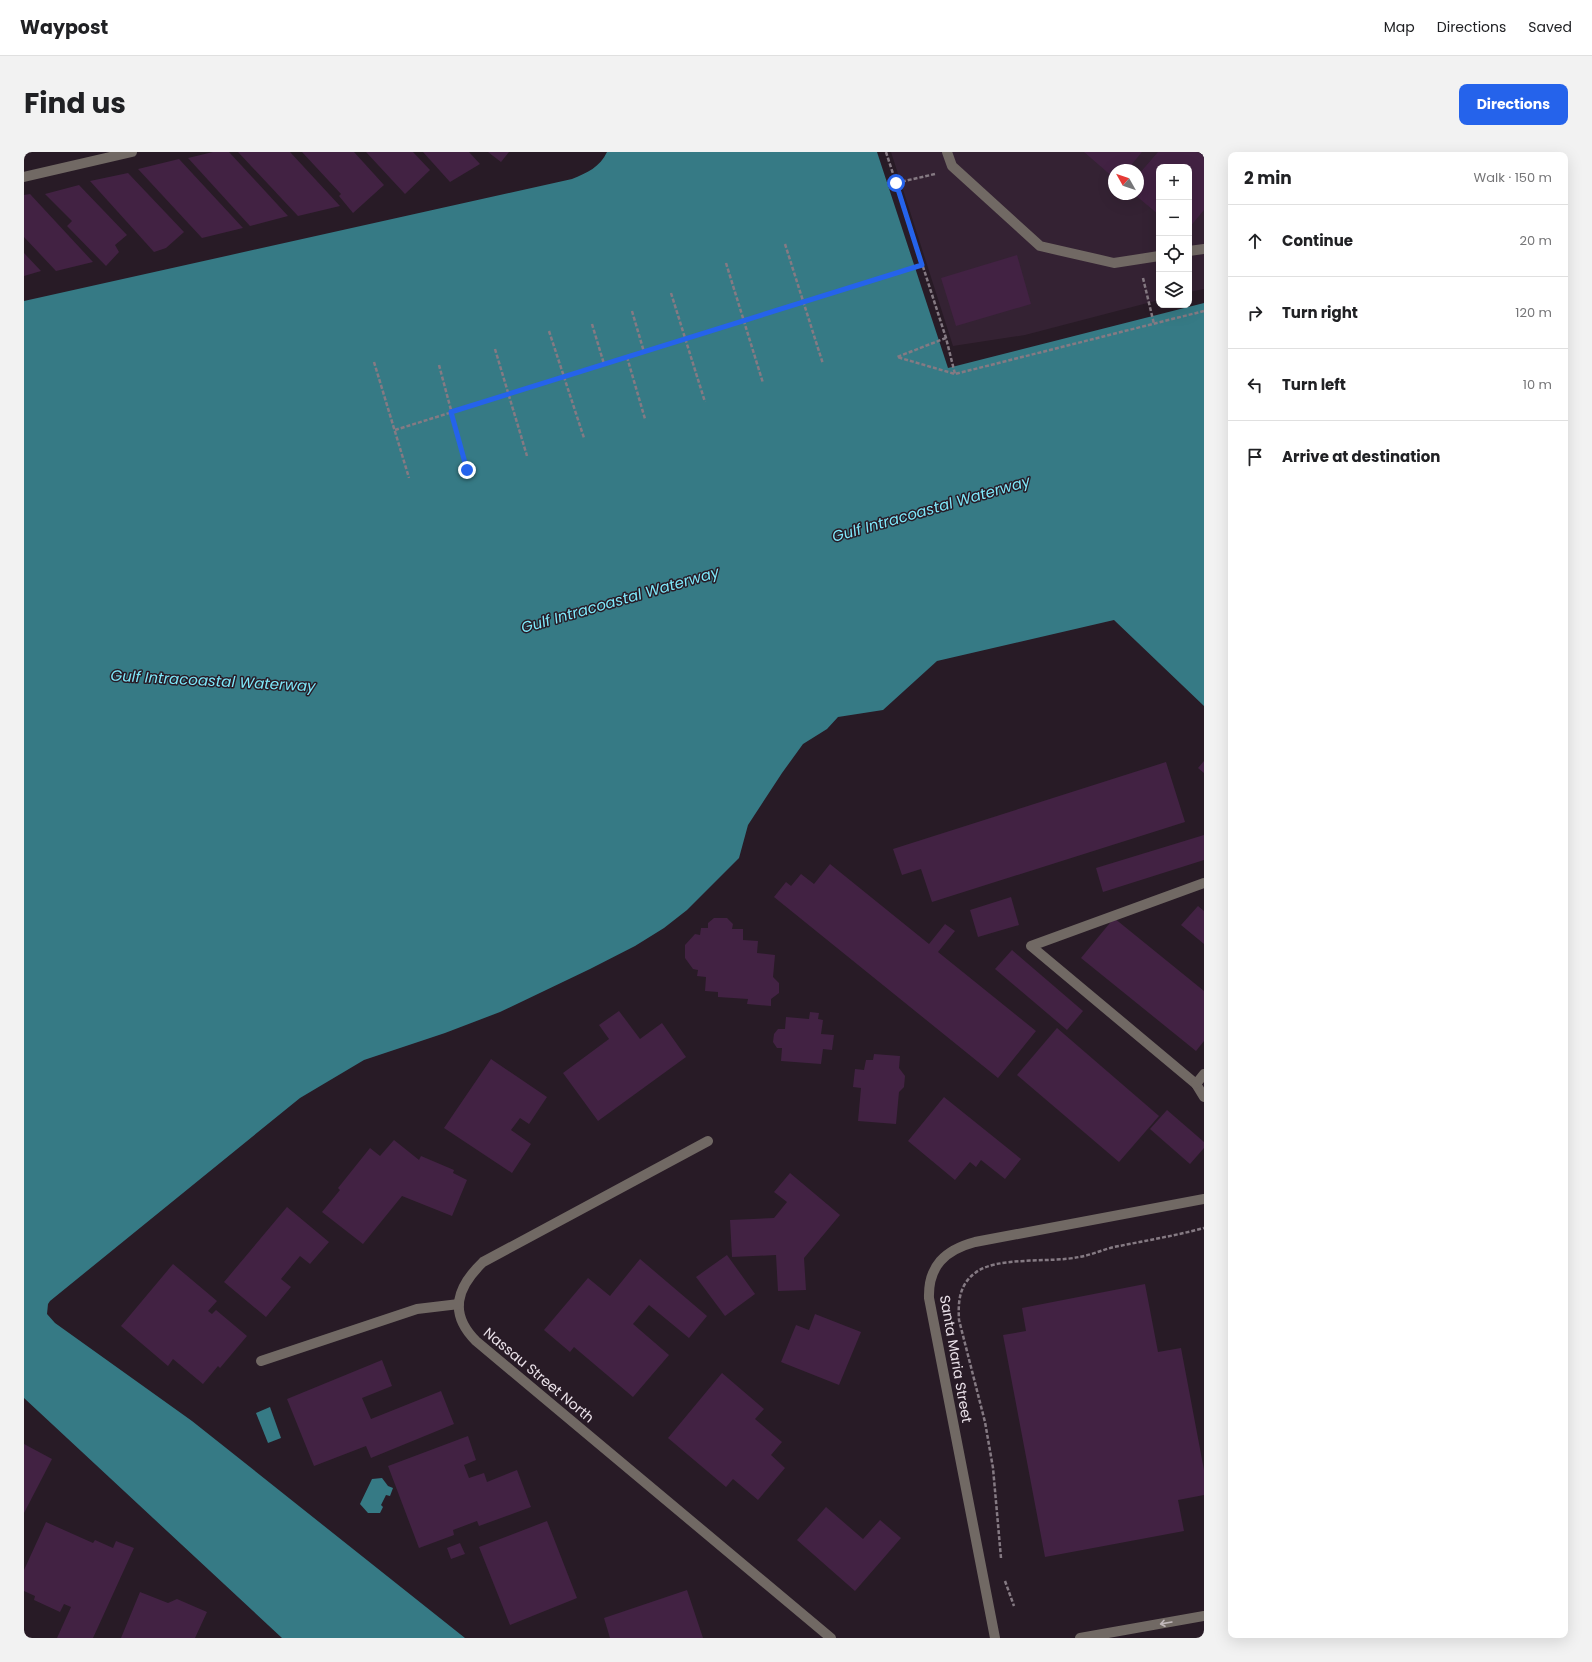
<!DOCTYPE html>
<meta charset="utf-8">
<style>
:root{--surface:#fff;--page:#f2f2f2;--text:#202124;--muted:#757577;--line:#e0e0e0;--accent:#2563eb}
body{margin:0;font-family:Poppins,sans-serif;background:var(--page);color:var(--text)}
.controls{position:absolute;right:12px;top:12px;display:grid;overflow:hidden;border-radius:8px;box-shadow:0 4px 16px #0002}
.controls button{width:36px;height:36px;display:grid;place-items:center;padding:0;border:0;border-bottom:1px solid var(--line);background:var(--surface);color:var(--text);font:20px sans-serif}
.compass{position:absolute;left:1084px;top:12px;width:36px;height:36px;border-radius:50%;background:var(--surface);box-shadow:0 4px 16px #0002;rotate:310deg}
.stop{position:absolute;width:12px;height:12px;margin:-9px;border:3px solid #2563eb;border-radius:50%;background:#fff}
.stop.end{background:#2563eb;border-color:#fff;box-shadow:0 1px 4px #0008}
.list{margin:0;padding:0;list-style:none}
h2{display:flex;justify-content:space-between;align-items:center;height:52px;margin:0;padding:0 16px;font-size:17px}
h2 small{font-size:13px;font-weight:400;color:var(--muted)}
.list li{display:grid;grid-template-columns:26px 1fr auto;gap:12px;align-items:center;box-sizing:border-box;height:72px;padding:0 16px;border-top:1px solid var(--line)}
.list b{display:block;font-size:15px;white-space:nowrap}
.list em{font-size:13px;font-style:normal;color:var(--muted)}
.icon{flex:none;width:22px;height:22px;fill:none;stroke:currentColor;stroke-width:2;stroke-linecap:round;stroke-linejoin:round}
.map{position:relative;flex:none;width:1180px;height:1486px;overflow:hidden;border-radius:8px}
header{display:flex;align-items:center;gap:24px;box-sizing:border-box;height:56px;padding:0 20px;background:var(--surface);border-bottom:1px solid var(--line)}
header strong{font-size:19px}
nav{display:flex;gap:22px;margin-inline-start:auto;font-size:14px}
.intro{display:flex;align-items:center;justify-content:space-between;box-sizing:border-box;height:96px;padding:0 24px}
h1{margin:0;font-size:28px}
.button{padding:10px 18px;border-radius:8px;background:var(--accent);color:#fff;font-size:14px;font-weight:700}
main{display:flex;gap:24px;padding:0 24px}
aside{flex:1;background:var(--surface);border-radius:8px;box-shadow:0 4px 16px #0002}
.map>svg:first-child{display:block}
.built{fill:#342233;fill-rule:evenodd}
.water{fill:#367a85}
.building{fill:#422243}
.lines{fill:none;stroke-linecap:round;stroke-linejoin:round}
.path{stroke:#857a83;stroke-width:2.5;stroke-dasharray:4 2;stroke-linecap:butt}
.minor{stroke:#716964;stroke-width:10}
.oneway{stroke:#c0b7ba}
.route{stroke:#2563eb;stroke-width:5}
.labels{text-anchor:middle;stroke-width:3;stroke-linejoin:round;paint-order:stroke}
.street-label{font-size:14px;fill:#eae1e9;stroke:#281b26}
.water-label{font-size:15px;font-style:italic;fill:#7fe8fa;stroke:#281b26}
</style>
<header>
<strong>Waypost</strong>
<nav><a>Map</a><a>Directions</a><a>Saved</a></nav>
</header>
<div class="intro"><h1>Find us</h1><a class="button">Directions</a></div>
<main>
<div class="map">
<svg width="1180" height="1486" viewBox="0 0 1180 1486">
<rect width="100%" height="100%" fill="#281b26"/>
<!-- built -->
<path class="built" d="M867,0h313v137l-15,3v-125h-30v133l-134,35 -72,11zM1090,18h24v24h-24z"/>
<!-- water -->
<g class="water">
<path d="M583,0h270l71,216 256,-65v403l-90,-86 -177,41 -54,49 -45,7 -11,12 -24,15 -21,29 -34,52 -9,33 -52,52 -23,18 -29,18 -45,23 -90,43 -55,21 -81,27 -64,38 -250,203 -2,3 -1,10 8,9 137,98 273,217h-183l-258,-240v-1097l548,-122c15,-6 28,-12 35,-27z"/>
<path d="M246,1255l11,31 -13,5 -12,-30z"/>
<path d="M358,1326l6,8 5,2 -3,8 -4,-1 -5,10 2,2 -3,6h-12l-8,-9 12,-25z"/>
</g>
<!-- building -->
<g class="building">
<path d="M189,0h16l59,64 -38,10 -62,-68z"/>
<path d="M214,0h52l50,54 -42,10z"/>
<path d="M278,0h52l30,33 -31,28 -14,-17 2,-2z"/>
<path d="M342,0h47l17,18 -25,24z"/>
<path d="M399,0h46l11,12 -30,18z"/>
<path d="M464,0h21l-8,10z"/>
<path d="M1060,0h58l-15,18h-13v8z"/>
<path d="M1134,0h46v58l-15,18v-61h-30v48l-25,-21h4v-19z"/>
<path d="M155,7l64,69 -41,10 -64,-69z"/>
<path d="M104,21l56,59 -18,16 -12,4 -64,-71z"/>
<path d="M55,33l48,50 -12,10 4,7 -13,14 -39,-40 5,-5 -27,-27z"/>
<path d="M6,42l63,68 -37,9 -32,-34v-42z"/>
<path d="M0,101l17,18 -17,5z"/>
<path d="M993,103l14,49 -75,22 -15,-48z"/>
<path d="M1180,609v12l-6,-5z"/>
<path d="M1142,610l19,60 -253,80 -11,-33 -19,6 -9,-26z"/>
<path d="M1180,683v25l-101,32 -7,-24z"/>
<path d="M806,712l99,80 16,-20 10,7 -17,21 98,79 -38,47 -224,-181 12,-15 5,4 10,-12 13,10z"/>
<path d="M987,745l8,28 -41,12 -8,-27z"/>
<path d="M1174,754l6,5v33l-23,-19z"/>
<path d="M690,766h13l6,6 -1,5h11v11l15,1 -1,12 18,2 -2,22 6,6v10l-8,6v7l-24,-2 1,-5 -30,-2v-5l-13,-1 1,-14 -9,-1 1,-6 -5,-1 -8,-11v-13l10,-11 5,1 1,-7h7v-5z"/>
<path d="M1090,766l90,73v50l-8,10 -115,-93z"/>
<path d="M988,798l71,61 -16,19 -72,-61z"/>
<path d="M595,859l21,28 22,-16 24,34 -88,64 -35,-48 46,-34 -10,-14z"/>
<path d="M786,860l9,1 -1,6 5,1 -2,14 13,1 -2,15 -9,-1 -2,15 -40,-3 1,-13h-5l-4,-6 1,-8 4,-5h7l1,-12 23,2z"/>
<path d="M1033,876l102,88 -40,46 -102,-87z"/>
<path d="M850,902l26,2 -1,12 6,8 -1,11 -5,5 -3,32 -38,-3 3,-33 -8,-1 2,-18 9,1 2,-10h7z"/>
<path d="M467,907l56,38 -18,27 -9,-6 -9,12 20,14 -19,29 -68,-45z"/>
<path d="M920,945l77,62 -16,20 -24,-19 -5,7 -6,-5 -15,18 -47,-39z"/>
<path d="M1143,958l37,32v6l-14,16 -40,-35z"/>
<path d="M370,988l25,20 2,-4 33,14 -1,3 14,7 -15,36 -50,-20 -39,48 -41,-32 18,-22 -2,-2 32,-40 10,8z"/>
<path d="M766,1021l50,42 -36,43 2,32 -28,1 -2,-36 -44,2 -2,-37 44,-2 13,-16 -13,-10z"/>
<path d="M263,1055l42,35 -19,22 -10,-8 -19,23 10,8 -25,30 -42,-35z"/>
<path d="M703,1103l28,39 -30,22 -29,-39z"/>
<path d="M616,1107l67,57 -18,22 -40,-33 -16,19 36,31 -36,42 -59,-50 -4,5 -26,-22 44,-52 22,18z"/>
<path d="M149,1112l44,37 -9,10 4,3 4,-4 31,26 -27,32 -2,-2 -15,18 -30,-25 -5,7 -47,-40z"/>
<path d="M1121,1132l13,68 23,-4 23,122v25l-26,5 6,31 -139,26 -42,-222 23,-4 -4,-23z"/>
<path d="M791,1162l46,18 -22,53 -58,-23 15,-37 13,5z"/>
<path d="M358,1208l10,26 -30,12 9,21 70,-28 13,33 -83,34 -5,-12 -52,20 -27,-67z"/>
<path d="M698,1221l42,36 -9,10 27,23 -11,13 14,13 -27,32 -25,-21 -7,8 -58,-49z"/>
<path d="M444,1284l8,24 -12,5 5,13 15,-5 3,9 30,-12 14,37 -52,19 -2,-5 -24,9 1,5 -35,13 -31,-82z"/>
<path d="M0,1292l28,15 -28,54z"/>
<path d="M802,1355l37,32 17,-19 21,18 -46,53 -58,-51z"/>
<path d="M523,1369l30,77 -67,27 -31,-78z"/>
<path d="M22,1370l47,21 2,-3 18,8 3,-7 18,7 -41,90h-36l14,-31 -7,-3 -4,8 -26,-12 1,-4 -11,-5v-21z"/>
<path d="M436,1391l5,11 -14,5 -4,-11z"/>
<path d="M663,1438l16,48h-93l-6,-20z"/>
<path d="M116,1440l28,11 9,-4 30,13 -12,26h-74z"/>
</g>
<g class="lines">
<!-- path -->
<g class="path">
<path d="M862,0l60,186 9,36"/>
<path d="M872,31l39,-9"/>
<path d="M761,92l38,120"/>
<path d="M702,111l37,120"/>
<path d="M1119,126l11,46"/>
<path d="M647,141l34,109"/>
<path d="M608,159l12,41"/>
<path d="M568,172l12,40"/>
<path d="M525,179l35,107"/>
<path d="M922,186l-49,19 58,17 249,-63"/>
<path d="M471,197l32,107"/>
<path d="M603,205l18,62"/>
<path d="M350,210l35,116"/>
<path d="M415,213l28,105"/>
<path d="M371,278l527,-165"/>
<path d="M977,1406l-8,-90 -8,-46 -26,-102c-1,-18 0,-35 16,-47 21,-17 77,-10 104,-16 12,-2 23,-7 35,-10 30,-6 60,-11 90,-19"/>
<path d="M981,1429l9,25"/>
</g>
<!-- minor -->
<g class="minor">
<path d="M923,0l5,14 88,80 74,17 45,-7"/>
<path d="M0,25l108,-25"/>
<path d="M1165,99l15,-2"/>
<path d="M1180,731l-173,63 165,138 8,13"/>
<path d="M1172,932l8,-10"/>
<path d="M684,989l-225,121c-26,25 -35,51 -7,79l355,297"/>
<path d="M237,1209l156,-52 42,-5"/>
<path d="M971,1486l-66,-340c-1,-32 16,-48 46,-56l229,-43"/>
<path d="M1056,1486l124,-22"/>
</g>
</g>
<!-- one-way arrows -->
<defs><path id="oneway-shaft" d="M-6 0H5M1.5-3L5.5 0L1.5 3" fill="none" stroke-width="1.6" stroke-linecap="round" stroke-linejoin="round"/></defs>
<use class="oneway" href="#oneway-shaft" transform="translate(1142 1471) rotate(170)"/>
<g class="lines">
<!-- route -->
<path class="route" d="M443,318l-16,-58 471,-147 -26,-82"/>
</g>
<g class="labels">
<!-- street labels -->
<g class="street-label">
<text transform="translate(932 1207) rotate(80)" y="5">Santa Maria Street</text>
<text transform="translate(515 1223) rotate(40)" y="5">Nassau Street North</text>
</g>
<!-- water labels -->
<g class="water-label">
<text transform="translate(907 357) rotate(-16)" y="5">Gulf Intracoastal Waterway</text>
<text transform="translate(596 448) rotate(-16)" y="5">Gulf Intracoastal Waterway</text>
<text transform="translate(189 529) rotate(3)" y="5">Gulf Intracoastal Waterway</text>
</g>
</g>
</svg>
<div class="controls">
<button>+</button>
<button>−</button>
<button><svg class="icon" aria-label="locate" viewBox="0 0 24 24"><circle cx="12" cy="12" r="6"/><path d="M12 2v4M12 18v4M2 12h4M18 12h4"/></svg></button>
<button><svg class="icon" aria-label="layers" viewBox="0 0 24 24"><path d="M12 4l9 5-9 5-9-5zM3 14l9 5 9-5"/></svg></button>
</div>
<svg class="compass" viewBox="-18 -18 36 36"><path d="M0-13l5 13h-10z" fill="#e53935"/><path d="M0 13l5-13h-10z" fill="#757577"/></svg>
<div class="stop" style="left:872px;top:31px"></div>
<div class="stop end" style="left:443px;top:318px"></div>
</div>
<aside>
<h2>2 min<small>Walk · 150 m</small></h2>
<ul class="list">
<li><svg class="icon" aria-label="ahead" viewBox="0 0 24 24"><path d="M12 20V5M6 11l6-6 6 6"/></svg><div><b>Continue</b></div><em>20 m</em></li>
<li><svg class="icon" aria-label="right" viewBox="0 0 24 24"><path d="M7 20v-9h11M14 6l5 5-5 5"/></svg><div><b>Turn right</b></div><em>120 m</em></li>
<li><svg class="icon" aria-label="left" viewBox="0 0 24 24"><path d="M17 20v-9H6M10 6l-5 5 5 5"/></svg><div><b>Turn left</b></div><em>10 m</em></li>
<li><svg class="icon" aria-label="arrive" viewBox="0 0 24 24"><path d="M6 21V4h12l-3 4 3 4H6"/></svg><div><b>Arrive at destination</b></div></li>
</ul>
</aside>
</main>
